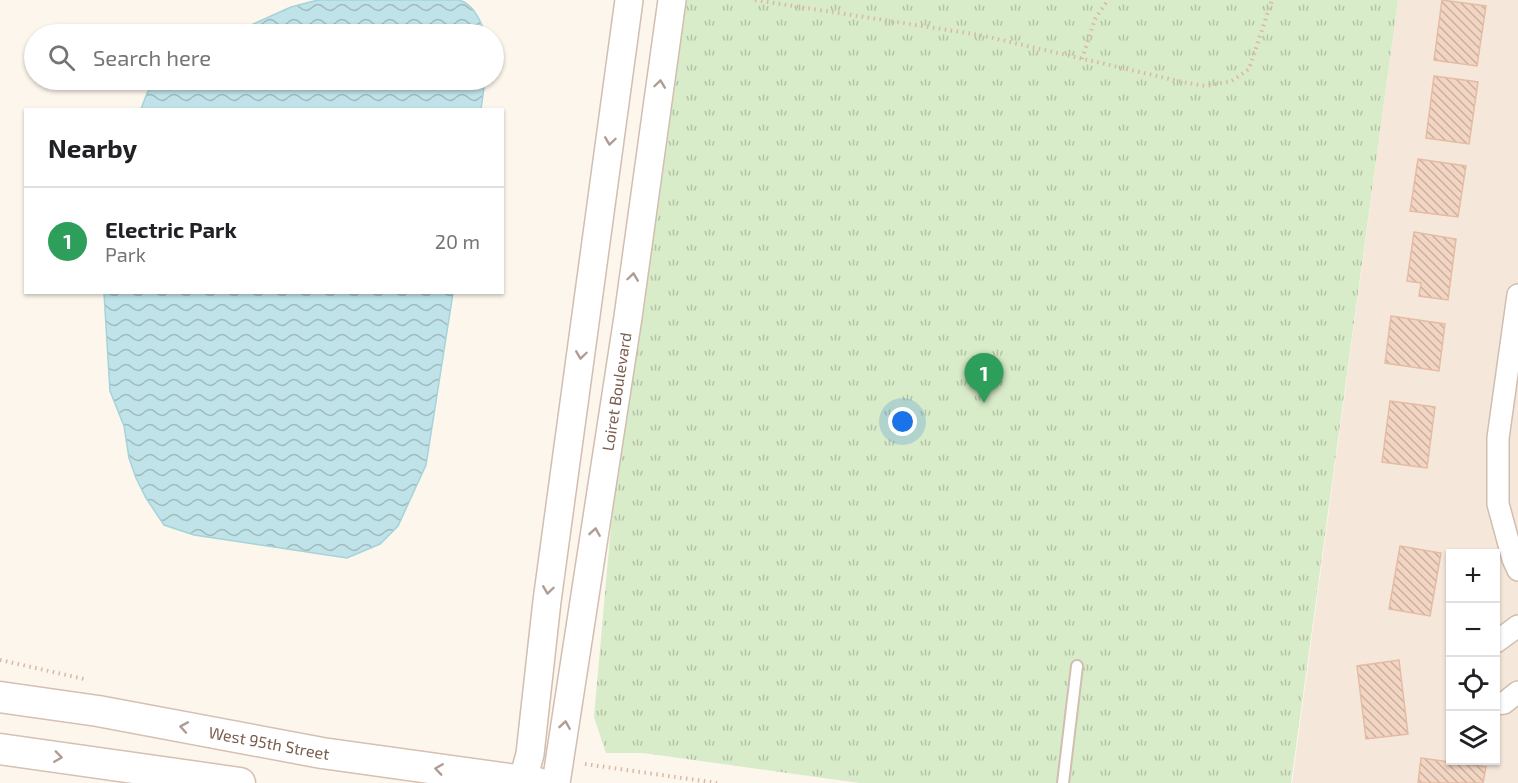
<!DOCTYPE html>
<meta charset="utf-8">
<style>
:root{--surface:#fff;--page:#f2f2f2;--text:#202124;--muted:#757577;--line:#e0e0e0;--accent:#e76f51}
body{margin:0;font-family:"Exo 2",sans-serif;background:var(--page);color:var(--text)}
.controls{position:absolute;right:18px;bottom:18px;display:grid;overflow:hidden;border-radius:0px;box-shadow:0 2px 4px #0004}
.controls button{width:54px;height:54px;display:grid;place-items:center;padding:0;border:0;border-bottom:2px solid var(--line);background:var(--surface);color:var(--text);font:30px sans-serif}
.you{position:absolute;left:903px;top:422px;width:21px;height:21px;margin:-15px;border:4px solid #fff;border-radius:50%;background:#1a73e8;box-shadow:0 0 0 9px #1a73e833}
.badge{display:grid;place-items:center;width:39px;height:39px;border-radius:50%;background:var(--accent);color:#fff;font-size:20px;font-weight:700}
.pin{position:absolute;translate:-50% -50px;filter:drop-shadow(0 2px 3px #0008)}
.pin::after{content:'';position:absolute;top:32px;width:21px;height:18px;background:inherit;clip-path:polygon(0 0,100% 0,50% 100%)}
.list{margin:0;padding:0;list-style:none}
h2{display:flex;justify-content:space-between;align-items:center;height:78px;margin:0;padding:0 24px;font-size:26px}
h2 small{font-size:20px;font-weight:400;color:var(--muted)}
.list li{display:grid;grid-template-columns:39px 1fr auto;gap:18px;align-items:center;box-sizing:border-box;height:108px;padding:0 24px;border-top:2px solid var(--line)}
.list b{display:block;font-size:22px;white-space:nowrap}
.list p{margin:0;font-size:20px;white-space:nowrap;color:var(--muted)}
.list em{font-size:20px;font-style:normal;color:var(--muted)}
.icon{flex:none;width:33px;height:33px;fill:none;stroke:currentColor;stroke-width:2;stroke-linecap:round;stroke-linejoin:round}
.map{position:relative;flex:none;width:1518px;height:783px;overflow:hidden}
.search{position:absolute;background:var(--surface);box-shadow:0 2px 4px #0004;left:24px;top:24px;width:480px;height:66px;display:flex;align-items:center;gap:15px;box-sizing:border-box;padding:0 21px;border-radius:33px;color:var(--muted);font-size:22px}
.panel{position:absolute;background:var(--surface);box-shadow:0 2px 4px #0004;left:24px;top:108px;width:480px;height:186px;border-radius:0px}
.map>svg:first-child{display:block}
.residential{fill:#f5e8da;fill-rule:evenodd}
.grass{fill:url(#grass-tufts)}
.water{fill:url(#water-waves);stroke:#a5d3da;stroke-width:1.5}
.building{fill:url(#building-back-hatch);stroke:#e6bba3;stroke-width:1.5}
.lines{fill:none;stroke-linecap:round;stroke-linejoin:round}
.service-casing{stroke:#d1beb0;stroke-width:14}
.minor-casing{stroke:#d1beb0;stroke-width:24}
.tertiary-casing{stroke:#d1beb0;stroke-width:30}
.secondary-casing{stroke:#d6c0b0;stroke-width:33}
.path{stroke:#d9b8a5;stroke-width:4;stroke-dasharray:1.5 4.5;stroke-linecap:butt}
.service{stroke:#fff;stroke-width:10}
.minor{stroke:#fff;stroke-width:21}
.tertiary{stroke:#fff;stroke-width:27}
.secondary{stroke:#fff;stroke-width:30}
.oneway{stroke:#af9d94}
.labels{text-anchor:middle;stroke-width:4.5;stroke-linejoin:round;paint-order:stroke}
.street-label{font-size:16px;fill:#7a5c4d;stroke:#fffaf3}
</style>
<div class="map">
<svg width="1518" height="783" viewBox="0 0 1518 783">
<defs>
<pattern id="grass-tufts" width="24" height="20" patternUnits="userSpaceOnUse" patternTransform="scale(1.5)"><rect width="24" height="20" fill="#d8ecc9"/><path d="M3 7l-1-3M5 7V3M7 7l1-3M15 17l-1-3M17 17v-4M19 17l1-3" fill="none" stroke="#b4c2a5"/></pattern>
<pattern id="water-waves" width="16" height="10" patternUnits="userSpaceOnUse" patternTransform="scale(1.5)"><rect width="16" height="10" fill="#bfe3e8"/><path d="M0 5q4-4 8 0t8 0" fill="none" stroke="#a0bbbe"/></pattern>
<pattern id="building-back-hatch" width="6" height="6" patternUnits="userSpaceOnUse" patternTransform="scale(1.5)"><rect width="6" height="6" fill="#f3d5c3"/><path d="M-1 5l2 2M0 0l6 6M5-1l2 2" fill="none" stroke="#cab0a1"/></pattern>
</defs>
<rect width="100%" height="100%" fill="#fdf6ec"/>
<!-- residential -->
<path class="residential" d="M1398,0h120v783h-226zM1450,554h46v206h-46z"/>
<!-- grass -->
<path class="grass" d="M680,0h718l-107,783h-431l-217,-30h-37l-12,-36 19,-214z"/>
<!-- water -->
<g class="water">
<path d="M318,0h141c14,4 22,21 26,34h-254l60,-27z"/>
<path d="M156,80h329l-4,29h-340l6,-16z"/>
<path d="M104,293h349l-27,172 -28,61 -18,18 -33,14 -153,-23 -30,-10 -18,-27 -10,-20 -7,-20 -5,-32 -14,-35z"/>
</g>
<!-- building -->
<g class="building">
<path d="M1442,0l44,6 -9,60 -43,-6z"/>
<path d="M1434,76l44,6 -9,62 -43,-6z"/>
<path d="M1418,159l48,7 -8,51 -48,-6z"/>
<path d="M1414,232l42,7 -8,61 -29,-4 2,-13 -14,-2z"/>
<path d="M1391,316l54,8 -6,47 -54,-8z"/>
<path d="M1390,401l45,6 -8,61 -45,-6z"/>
<path d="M1400,546l41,7 -11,63 -41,-7z"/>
<path d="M1399,660l9,74 -42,5 -9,-73z"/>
<path d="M1421,758l65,9 -3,16h-65z"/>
</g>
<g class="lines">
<defs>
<path id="service" d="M1063,783l14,-117"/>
<g id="minor">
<path d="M1518,295l-20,143v66l15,55 5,11"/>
<path d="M1496,642l22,-16"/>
<path d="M1496,704l8,-1 14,-11"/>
</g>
<g id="tertiary">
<path d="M522,783l8,-29 17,-153 82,-601"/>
<path id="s1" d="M556,783l72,-466 44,-317"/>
</g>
<g id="secondary">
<path id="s2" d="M0,697l98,14 224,42 216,30"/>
<path d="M0,749l240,34"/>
</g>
</defs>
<!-- service casing -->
<use href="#service" class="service-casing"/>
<!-- minor casing -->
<use href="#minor" class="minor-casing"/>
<!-- tertiary casing -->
<use href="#tertiary" class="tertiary-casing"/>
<!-- secondary casing -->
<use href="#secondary" class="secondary-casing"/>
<!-- path -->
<g class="path">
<path d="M755,0l225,35 207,48 19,3 26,-5 17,-12 23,-69"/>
<path d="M1082,59l13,-40 13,-19"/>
<path d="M0,660l84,19"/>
<path d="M585,764l132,19"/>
</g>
<!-- service -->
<use href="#service" class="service"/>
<!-- minor -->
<use href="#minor" class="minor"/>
<!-- tertiary -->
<use href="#tertiary" class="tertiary"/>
<!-- secondary -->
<use href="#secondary" class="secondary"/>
</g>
<!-- one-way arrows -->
<defs><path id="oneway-chevron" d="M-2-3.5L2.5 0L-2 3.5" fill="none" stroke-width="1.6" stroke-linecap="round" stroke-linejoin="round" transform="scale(1.5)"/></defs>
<g class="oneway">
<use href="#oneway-chevron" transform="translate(660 84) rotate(-82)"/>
<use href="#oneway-chevron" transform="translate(610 141) rotate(98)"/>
<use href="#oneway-chevron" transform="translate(633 277) rotate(-82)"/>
<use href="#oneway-chevron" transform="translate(581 355) rotate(98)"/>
<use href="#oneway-chevron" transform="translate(595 532) rotate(-81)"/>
<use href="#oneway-chevron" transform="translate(548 590) rotate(98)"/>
<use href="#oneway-chevron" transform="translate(565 725) rotate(-81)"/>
<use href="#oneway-chevron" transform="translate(184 727) rotate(-170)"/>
<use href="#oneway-chevron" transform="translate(58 757) rotate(8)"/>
<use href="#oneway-chevron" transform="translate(439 769) rotate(-172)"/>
</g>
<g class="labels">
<!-- street labels -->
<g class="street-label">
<text dy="6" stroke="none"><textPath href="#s1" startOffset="396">Loiret Boulevard</textPath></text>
<text dy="6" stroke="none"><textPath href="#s2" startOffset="273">West 95th Street</textPath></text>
</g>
</g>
</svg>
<div class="controls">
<button>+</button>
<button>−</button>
<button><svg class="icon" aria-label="locate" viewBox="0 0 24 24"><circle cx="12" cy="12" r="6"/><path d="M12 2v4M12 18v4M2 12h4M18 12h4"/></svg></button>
<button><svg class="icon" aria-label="layers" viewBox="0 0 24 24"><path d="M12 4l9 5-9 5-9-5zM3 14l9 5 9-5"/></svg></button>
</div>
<div class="you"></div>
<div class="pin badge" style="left:984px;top:403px;background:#2e9e5b">1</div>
<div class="search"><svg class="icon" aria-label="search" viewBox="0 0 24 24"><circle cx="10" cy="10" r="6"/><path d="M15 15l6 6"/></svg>Search here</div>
<section class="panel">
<h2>Nearby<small></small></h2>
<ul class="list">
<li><span class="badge" style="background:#2e9e5b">1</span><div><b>Electric Park</b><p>Park</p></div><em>20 m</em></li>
</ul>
</section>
</div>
